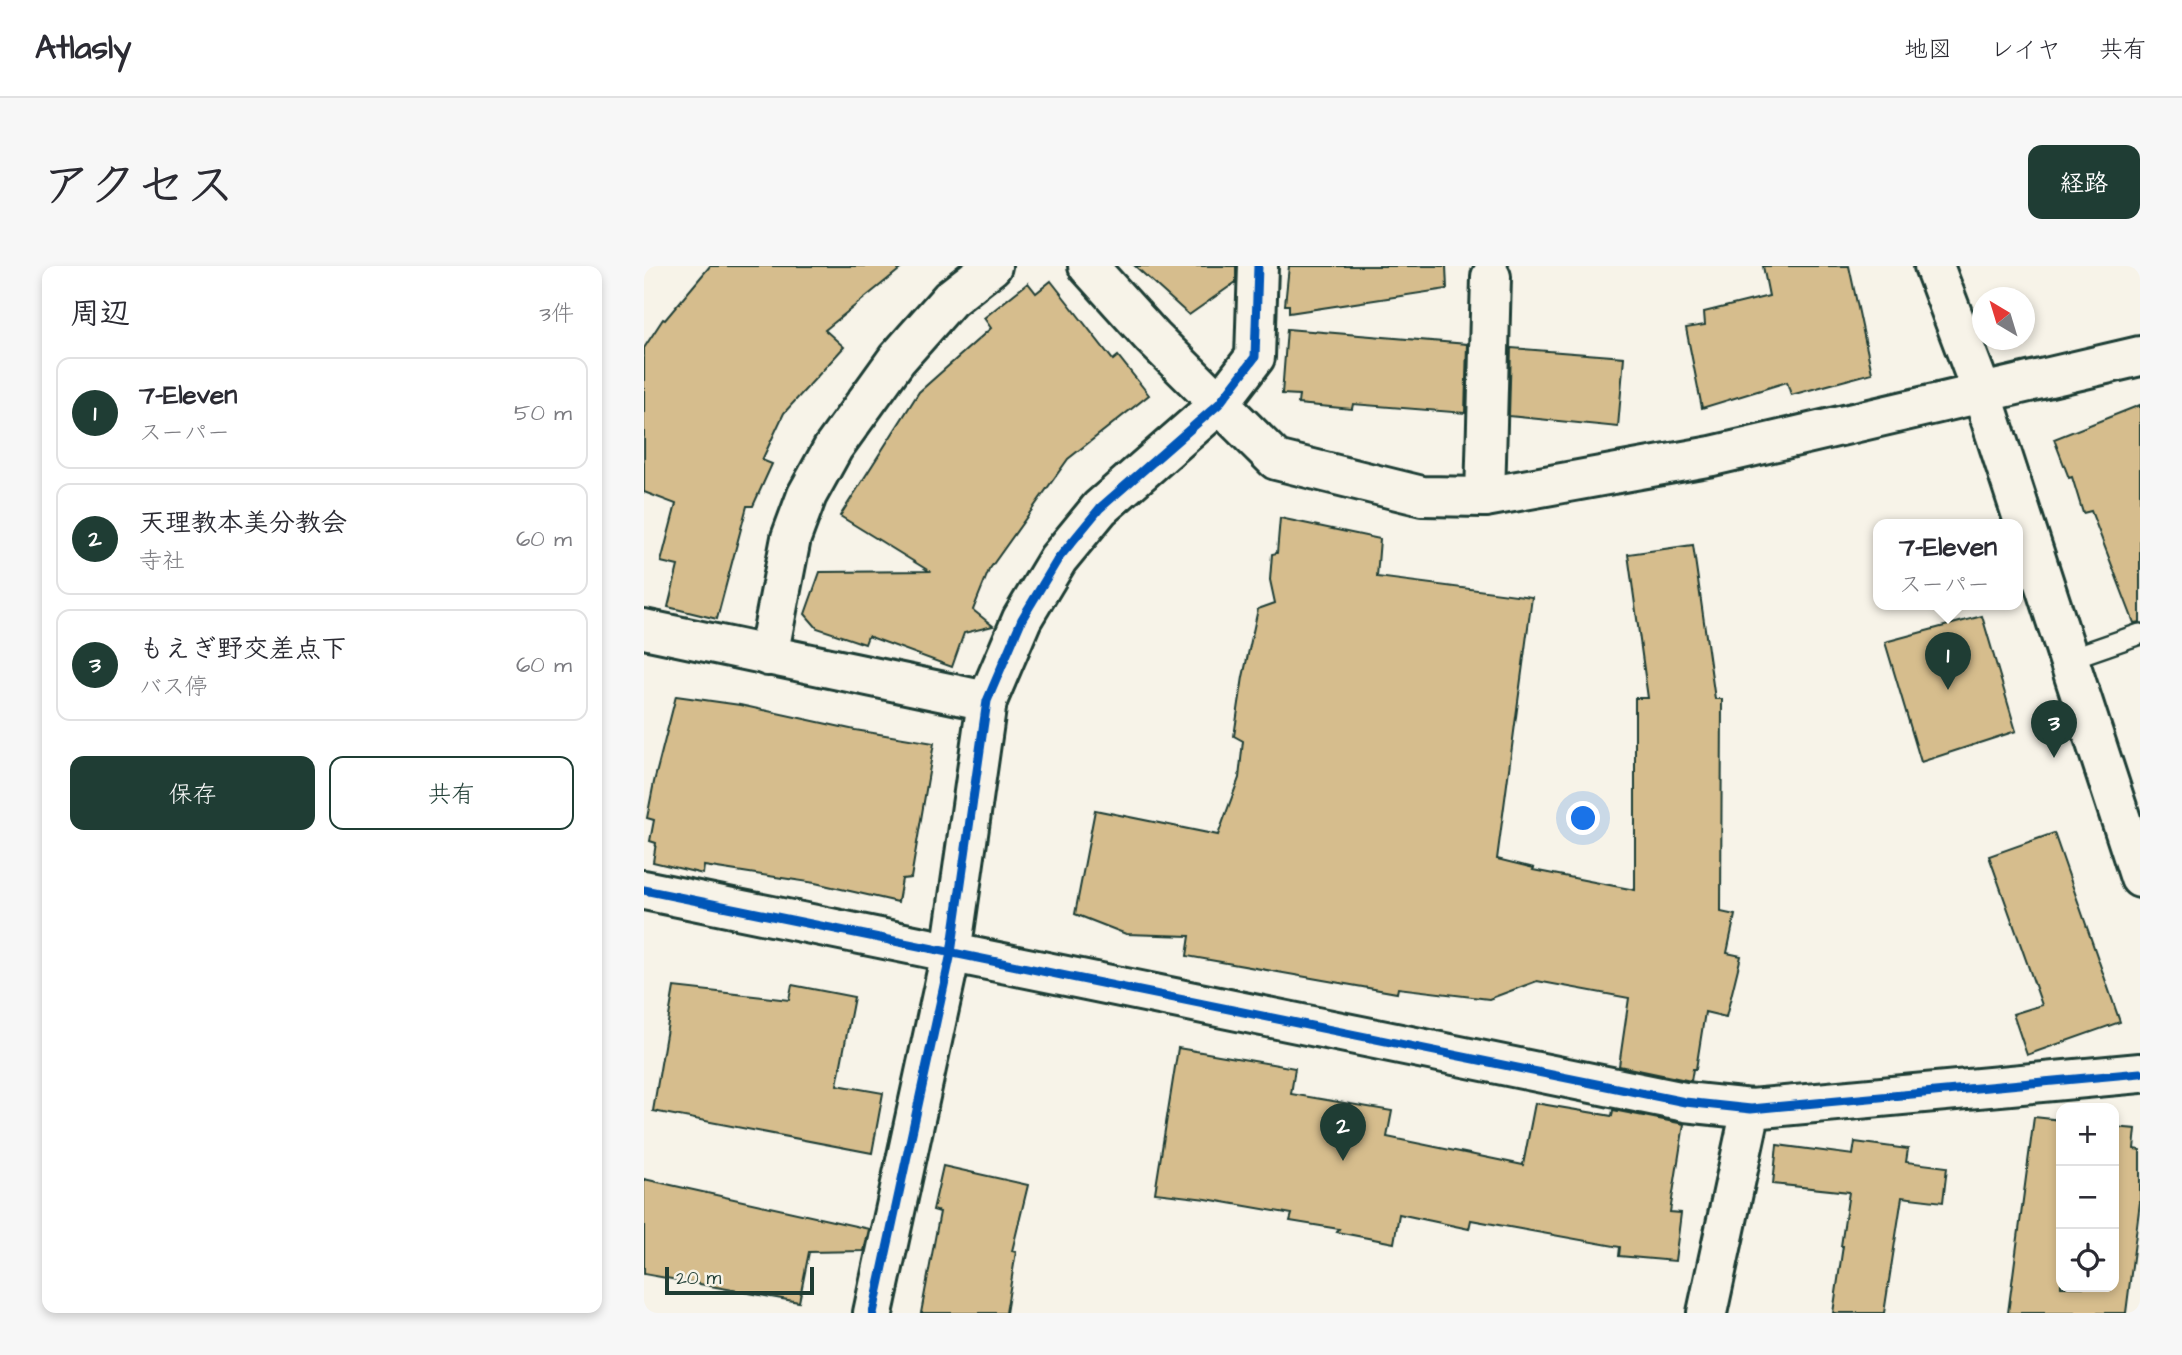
<!DOCTYPE html>
<html lang="ja">
<meta charset="utf-8">
<style>
:root{--surface:#fff;--page:#f7f7f7;--text:#2b2b33;--muted:#7c7c81;--line:#e1e1e2;--accent:#1f3d34}
body{margin:0;font-family:"Architects Daughter","Klee One",sans-serif;background:var(--page);color:var(--text)}
.controls{position:absolute;right:21px;bottom:21px;display:grid;overflow:hidden;border-radius:14px;box-shadow:0 4px 10px #0003}
.controls button{width:63px;height:63px;display:grid;place-items:center;padding:0;border:0;border-bottom:2px solid var(--line);background:var(--surface);color:var(--text);font:35px sans-serif}
.compass{position:absolute;left:1328px;top:21px;width:63px;height:63px;border-radius:50%;background:var(--surface);box-shadow:0 4px 10px #0003;rotate:322deg}
.scale{position:absolute;left:21px;bottom:18px;width:149px;box-sizing:border-box;padding-left:7px;border:4px solid #1f3d34;border-top:0;font-size:19px;line-height:24px;white-space:nowrap;color:#1f3d34;-webkit-text-stroke:5px #f7f3e8;paint-order:stroke}
.you{position:absolute;left:940px;top:553px;width:24px;height:24px;margin:-18px;border:5px solid #fff;border-radius:50%;background:#1a73e8;box-shadow:0 0 0 10px #1a73e833}
.badge{display:grid;place-items:center;width:46px;height:46px;border-radius:50%;background:var(--accent);color:#fff;font-size:23px;font-weight:700}
.pin{position:absolute;translate:-50% -58px;filter:drop-shadow(0 2px 4px #0008)}
.pin::after{content:'';position:absolute;top:37px;width:24px;height:21px;background:inherit;clip-path:polygon(0 0,100% 0,50% 100%)}
.popup{position:absolute;left:1229px;top:253px;width:150px;height:91px;box-sizing:border-box;display:grid;place-content:center;border-radius:14px;background:var(--surface);filter:drop-shadow(0 2px 5px #0005);font-size:23px;white-space:nowrap;color:var(--muted)}
.popup b{font-size:26px;color:var(--text)}
.popup::after{content:'';position:absolute;left:50%;top:100%;margin-left:-14px;border:14px solid transparent;border-top-color:var(--surface)}
.list{margin:0;padding:0;list-style:none}
h2{display:flex;justify-content:space-between;align-items:center;height:91px;margin:0;padding:0 28px;font-size:30px}
h2 small{font-size:23px;font-weight:400;color:var(--muted)}
.list li{display:grid;grid-template-columns:46px 1fr auto;gap:21px;align-items:center;box-sizing:border-box;height:112px;margin:0 14px 14px;padding:0 14px;border:2px solid var(--line);border-radius:14px}
.list b{display:block;font-size:26px;white-space:nowrap}
.list p{margin:0;font-size:23px;white-space:nowrap;color:var(--muted)}
.list em{font-size:23px;font-style:normal;color:var(--muted)}
.actions{display:flex;gap:14px;padding:21px 28px}
.actions a{flex:1;padding:16px 0;border:2px solid var(--accent);border-radius:14px;text-align:center;font-size:24px;color:var(--accent)}
.actions .main{background:var(--accent);color:#fff}
.icon{flex:none;width:38px;height:38px;fill:none;stroke:currentColor;stroke-width:2;stroke-linecap:round;stroke-linejoin:round}
.map{position:relative;flex:none;width:1496px;height:1047px;overflow:hidden;border-radius:14px}
header{display:flex;align-items:center;gap:42px;box-sizing:border-box;height:98px;padding:0 35px;background:var(--surface);border-bottom:2px solid var(--line)}
header strong{font-size:33px}
nav{display:flex;gap:38px;margin-inline-start:auto;font-size:24px}
.intro{display:flex;align-items:center;justify-content:space-between;box-sizing:border-box;height:168px;padding:0 42px}
h1{margin:0;font-size:49px}
.button{padding:18px 32px;border-radius:14px;background:var(--accent);color:#fff;font-size:24px;font-weight:700}
main{display:flex;gap:42px;padding:0 42px}
aside{flex:1;background:var(--surface);border-radius:14px;box-shadow:0 4px 10px #0003}
.map>svg:first-child{display:block}
.building{fill:#d6bd8d;stroke:#1f3d34;stroke-width:2}
.lines{fill:none;stroke-linecap:round;stroke-linejoin:round}
.lane-casing{stroke:#1f3d34;stroke-width:24}
.street-casing{stroke:#1f3d34;stroke-width:44}
.secondary-casing{stroke:#1f3d34;stroke-width:44}
.lane{stroke:#f7f3e8;stroke-width:19}
.street{stroke:#f7f3e8;stroke-width:38}
.secondary{stroke:#f7f3e8;stroke-width:38}
.cycleway-casing{stroke:#f7f3e8;stroke-width:13}
.cycleway{stroke:#0057b8;stroke-width:9}
</style>
<header>
<strong>Atlasly</strong>
<nav><a>地図</a><a>レイヤ</a><a>共有</a></nav>
</header>
<div class="intro"><h1>アクセス</h1><a class="button">経路</a></div>
<main>
<aside>
<h2>周辺<small>3件</small></h2>
<ul class="list">
<li><span class="badge">1</span><div><b>7-Eleven</b><p>スーパー</p></div><em>50 m</em></li>
<li><span class="badge">2</span><div><b>天理教本美分教会</b><p>寺社</p></div><em>60 m</em></li>
<li><span class="badge">3</span><div><b>もえぎ野交差点下</b><p>バス停</p></div><em>60 m</em></li>
</ul>
<div class="actions"><a class="main">保存</a><a>共有</a></div>
</aside>
<div class="map">
<svg width="1496" height="1047" viewBox="0 0 1496 1047">
<rect width="100%" height="100%" fill="#f7f3e8"/>
<filter id="ink" filterUnits="userSpaceOnUse"><feTurbulence type="fractalNoise" baseFrequency=".0143" numOctaves="2"/><feDisplacementMap in="SourceGraphic" scale="14" xChannelSelector="R" yChannelSelector="G"/><feConvolveMatrix kernelMatrix="1 2 1 2 8 2 1 2 1" color-interpolation-filters="sRGB"/></filter>
<g filter="url(#ink)">
<!-- building -->
<g class="building">
<path d="M66,0h194l-79,64 19,17 -60,66 -22,47 10,4 -19,42h-6l-30,113 -49,-12 10,-41 -17,-4 15,-58 -32,-12v-144l19,-29 2,1z"/>
<path d="M491,0h101v16l-47,33z"/>
<path d="M645,0h157l1,23 -158,24v-8h-4z"/>
<path d="M1119,0h86l23,107 -81,22 -4,-13 -85,26 -16,-80 19,-3 -1,-13 65,-16z"/>
<path d="M407,15l62,79 5,-4 31,39 -81,64 -79,111 -16,40 20,16 -29,7 -12,34 -84,-31 -3,8 -48,-16 -12,-14 15,-42 109,-1 -89,-55 79,-124 72,-64 -7,-10 44,-35 8,10z"/>
<path d="M643,63l180,15 -2,69 -112,-9 -1,5 -54,-5 1,-9 -17,-1z"/>
<path d="M867,82l113,9 -6,70 -109,-11z"/>
<path d="M1496,139v217l-6,1 -43,-112 -8,2 -11,-36 -3,1 -15,-39z"/>
<path d="M636,252l100,21 -3,38 155,20 -35,262 37,9 -1,2 102,20v-192h13l-20,-144 65,-9 22,154h7l-1,213 14,3 -8,38 14,3 -15,61 -21,-5 -9,57h-3l-2,12 -72,-15 10,-68 -92,-17 -48,18 -91,-11 -1,5 -210,-37 3,-20 -64,-2 -51,-20 20,-104 123,25 21,-57 4,-37 -9,-5 9,-59 15,-68 17,-6 -5,-23 2,-26 5,-1z"/>
<path d="M1338,350l34,115 -95,31 -36,-120z"/>
<path d="M32,430l64,9 115,25 79,13 -23,135 -9,1 -4,23 -83,-19 -111,-17 -1,8 -50,-12 3,-19 -6,-2 4,-21 -7,-2 7,-36z"/>
<path d="M1410,567l66,189 -93,33 -14,-41 29,-9 -53,-149z"/>
<path d="M148,719l62,12 -17,88 46,8 -11,60 -219,-42 21,-124 115,13z"/>
<path d="M534,782l117,20 -4,26 101,17 -5,26 136,28 12,-62 77,13 1,-6 71,14 -14,88 11,1 -6,48 -56,-5 1,-9 -149,-27 -2,9 -70,-15 -5,29 -57,-11 2,-3 -49,-8 2,-7 -86,-15 -51,-6z"/>
<path d="M1390,851l27,3v167h53v-160l22,2 -2,20 6,1v52l-14,111h-118z"/>
<path d="M1211,876l53,7 -2,13 41,5 -4,35 -41,-5 -18,116h-51l10,-67h-2l8,-54 -76,-8 4,-39 76,10z"/>
<path d="M299,900l85,19 -16,66 4,1 -10,61h-85l19,-101 -7,-2z"/>
<path d="M0,913l225,50 -5,22 -55,1 -10,50 -155,-28z"/>
</g>
<g class="lines">
<defs>
<path id="lane" d="M1424,393l72,-25"/>
<g id="street">
<path d="M841,231l6,-220"/>
<path d="M0,363l343,72"/>
<path d="M124,390l23,-118 16,-43 26,-47 64,-89 53,-60 42,-33"/>
<path d="M0,624l1041,212 66,7 389,-36"/>
<path d="M229,1047l78,-360 36,-252 35,-82 36,-60 42,-51 119,-104 36,-47 3,-91"/>
<path d="M1063,1047l44,-204"/>
</g>
<g id="secondary">
<path d="M444,0l65,72 123,122 146,36 63,1 227,-41 428,-100"/>
<path d="M1290,0l48,127 158,485"/>
</g>
</defs>
<!-- lane casing -->
<use href="#lane" class="lane-casing"/>
<!-- street casing -->
<use href="#street" class="street-casing"/>
<!-- secondary casing -->
<use href="#secondary" class="secondary-casing"/>
<!-- lane -->
<use href="#lane" class="lane"/>
<!-- street -->
<use href="#street" class="street"/>
<!-- secondary -->
<use href="#secondary" class="secondary"/>
<defs>
<g id="cycleway">
<path d="M0,624l1041,212 66,7 389,-36"/>
<path d="M229,1047l78,-360 36,-252 35,-82 36,-60 42,-51 119,-104 36,-47 3,-91"/>
</g>
</defs>
<!-- cycleway casing -->
<use href="#cycleway" class="cycleway-casing"/>
<!-- cycleway -->
<use href="#cycleway" class="cycleway"/>
</g>
</g>
</svg>
<div class="controls">
<button>+</button>
<button>−</button>
<button><svg class="icon" aria-label="locate" viewBox="0 0 24 24"><circle cx="12" cy="12" r="6"/><path d="M12 2v4M12 18v4M2 12h4M18 12h4"/></svg></button>
</div>
<svg class="compass" viewBox="-18 -18 36 36"><path d="M0-13l5 13h-10z" fill="#e53935"/><path d="M0 13l5-13h-10z" fill="#7c7c81"/></svg>
<div class="scale">20 m</div>
<div class="you"></div>
<div class="pin badge" style="left:1304px;top:424px">1</div>
<div class="popup"><b>7-Eleven</b>スーパー</div>
<div class="pin badge" style="left:699px;top:895px">2</div>
<div class="pin badge" style="left:1410px;top:492px">3</div>
</div>
</main>
